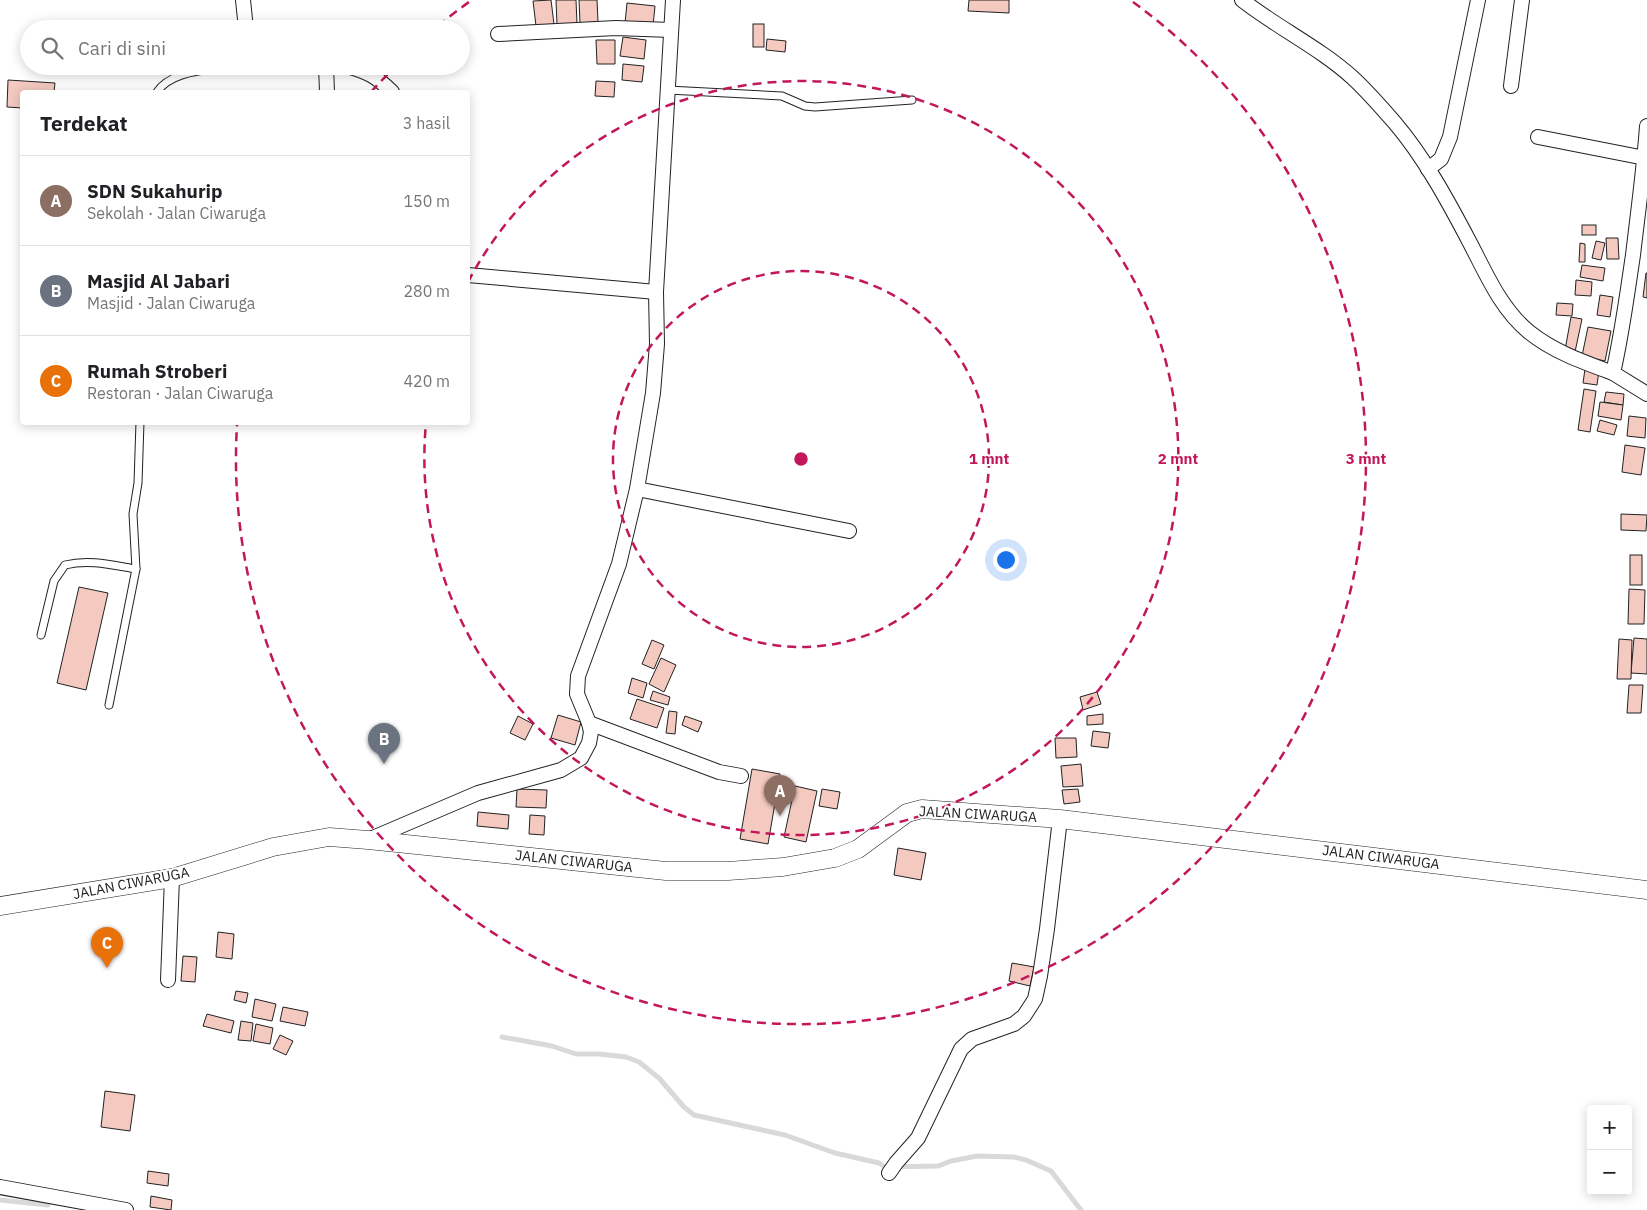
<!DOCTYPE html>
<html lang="id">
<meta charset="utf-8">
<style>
:root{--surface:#fff;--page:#f6f6f6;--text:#202124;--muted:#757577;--line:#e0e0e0;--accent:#c62828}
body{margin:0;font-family:"IBM Plex Sans",sans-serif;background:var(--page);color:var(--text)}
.controls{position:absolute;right:15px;bottom:15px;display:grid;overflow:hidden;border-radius:5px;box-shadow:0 2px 12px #0003}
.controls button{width:45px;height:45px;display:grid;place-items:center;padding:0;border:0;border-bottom:1px solid var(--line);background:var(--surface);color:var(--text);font:25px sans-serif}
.you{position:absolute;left:1005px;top:559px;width:18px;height:18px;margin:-12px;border:4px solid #fff;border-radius:50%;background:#1a73e8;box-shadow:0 0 0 8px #1a73e833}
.badge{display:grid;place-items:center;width:32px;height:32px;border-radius:50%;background:var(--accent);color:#fff;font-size:16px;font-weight:700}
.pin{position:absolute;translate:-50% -41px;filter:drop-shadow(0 1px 2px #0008)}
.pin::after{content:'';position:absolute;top:26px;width:18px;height:15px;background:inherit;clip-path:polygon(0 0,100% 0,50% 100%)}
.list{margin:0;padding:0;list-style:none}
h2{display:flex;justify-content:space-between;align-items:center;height:65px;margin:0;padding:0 20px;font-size:21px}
h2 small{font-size:16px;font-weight:400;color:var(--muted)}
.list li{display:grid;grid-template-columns:32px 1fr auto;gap:15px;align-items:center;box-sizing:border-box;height:90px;padding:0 20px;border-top:1px solid var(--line)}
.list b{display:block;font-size:19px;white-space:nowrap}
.list p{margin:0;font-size:16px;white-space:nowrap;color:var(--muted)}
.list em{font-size:16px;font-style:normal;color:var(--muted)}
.icon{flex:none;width:28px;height:28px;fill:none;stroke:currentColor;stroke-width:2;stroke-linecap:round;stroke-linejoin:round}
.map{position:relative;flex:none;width:1647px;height:1210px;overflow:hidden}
.search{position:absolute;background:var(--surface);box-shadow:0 2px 12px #0003;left:20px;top:20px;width:450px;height:55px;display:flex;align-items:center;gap:12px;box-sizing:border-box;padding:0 18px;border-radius:28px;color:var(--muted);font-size:19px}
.panel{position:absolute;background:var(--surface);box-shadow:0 2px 12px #0003;left:20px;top:90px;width:450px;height:335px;border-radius:5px}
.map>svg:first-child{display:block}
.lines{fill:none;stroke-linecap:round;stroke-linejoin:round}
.stream{stroke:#d9d9d9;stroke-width:5}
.building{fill:#f3c9c0;stroke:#222}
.service-casing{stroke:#222;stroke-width:9}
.minor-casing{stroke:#222;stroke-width:16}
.tertiary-casing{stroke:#222;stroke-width:19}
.service{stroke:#fff;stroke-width:7}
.minor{stroke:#fff;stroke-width:14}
.tertiary{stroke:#fff;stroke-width:18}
.ring{fill:none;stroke:#c2185b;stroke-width:2.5;stroke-dasharray:9 6}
.labels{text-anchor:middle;stroke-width:4;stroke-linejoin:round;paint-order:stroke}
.street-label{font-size:14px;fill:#222;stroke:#fff}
.centre{fill:#c2185b;stroke:#fff;stroke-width:2.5}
.ring-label{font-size:15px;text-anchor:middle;font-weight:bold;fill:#c2185b;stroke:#fff;stroke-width:4;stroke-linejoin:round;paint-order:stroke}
</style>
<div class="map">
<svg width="1647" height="1210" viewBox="0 0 1647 1210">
<rect width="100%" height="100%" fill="#fff"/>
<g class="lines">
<!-- stream -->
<g class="stream">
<path d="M502,1037l50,9 24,8h24l26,3 13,5 20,16 25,29 10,8 91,20 50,18 44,10 6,4 53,-1 13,-5 26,-5 37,1 12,3 25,11 30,39"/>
<path d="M0,1200l48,5"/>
</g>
</g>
<!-- building -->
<g class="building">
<path d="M551,0l3,24 -18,2 -3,-25z"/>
<path d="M556,0h20l1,24 -20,1z"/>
<path d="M579,0h18l1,22 -18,1z"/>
<path d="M969,0h40v13l-41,-2z"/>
<path d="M627,3l28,3 -2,20 -28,-3z"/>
<rect x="753" y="24" width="11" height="23"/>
<path d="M623,37l23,3 -2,19 -24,-3z"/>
<path d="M767,39l19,2 -1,11 -19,-2z"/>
<path d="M596,40h19v24h-18z"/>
<path d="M623,64l21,2 -2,16 -20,-2z"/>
<path d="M8,80l47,3 -1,9h-32v16l-15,-1z"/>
<path d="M596,81l19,1 -1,15 -19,-1z"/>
<rect x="1582" y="225" width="14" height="10"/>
<path d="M1606,238h12l1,21h-12z"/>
<path d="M1596,241l9,2 -4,17 -9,-2z"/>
<path d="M1580,243l5,1v18h-6z"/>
<path d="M1582,265l23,3 -2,13 -23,-4z"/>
<path d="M1646,273h1v25l-4,-1z"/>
<path d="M1576,280l16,2 -1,14 -16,-1z"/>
<path d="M1600,295l13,2 -3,20 -13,-2z"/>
<path d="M1557,303l16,1 -1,12 -16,-1z"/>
<path d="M1571,317l11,2 -7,33 -10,-2z"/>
<path d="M1588,327l23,4 -6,30 -23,-5z"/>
<path d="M1585,369l14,2 -2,14 -14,-2z"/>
<path d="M1584,389l12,2 -6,41 -12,-2z"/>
<path d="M1606,392l18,2 -1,11 -19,-3z"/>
<path d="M1600,402l23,3 -2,15 -23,-4z"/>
<path d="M1629,416l17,2 -1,20 -18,-2z"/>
<path d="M1600,420l17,5 -3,10 -17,-4z"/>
<path d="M1625,445l20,3 -4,27 -19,-3z"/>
<path d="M1621,514l26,1 -1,16 -25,-1z"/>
<rect x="1630" y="555" width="12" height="30"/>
<path d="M79,587l29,6 -22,97 -29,-7z"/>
<path d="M1629,589l16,1 -1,34h-16z"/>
<path d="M1634,638l13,1v35l-16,-1z"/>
<path d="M1619,639l13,1 -1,39h-14z"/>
<path d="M652,640l12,5 -10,24 -12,-5z"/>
<path d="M661,658l15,7 -12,27 -15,-8z"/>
<path d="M632,678l15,5 -4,15 -15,-5z"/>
<path d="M1629,685h14l-2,28h-14z"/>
<path d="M653,691l17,6 -2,8 -18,-5z"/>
<path d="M1097,692l4,12 -18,6 -3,-13z"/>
<path d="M637,699l27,9 -7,20 -27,-9z"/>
<path d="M669,711l8,1 -2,22 -9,-1z"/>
<path d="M1103,714v10l-16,1v-9z"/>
<path d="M558,715l23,7 -6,23 -24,-7z"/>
<path d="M518,716l15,8 -8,16 -15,-7z"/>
<path d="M685,716l17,6 -4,10 -16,-7z"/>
<path d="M1093,731l17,2 -2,15 -17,-2z"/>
<path d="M1055,738h21l1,19 -21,1z"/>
<path d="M1081,764l2,22 -20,1 -2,-21z"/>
<path d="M752,769l28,5 -12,70 -28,-5z"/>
<path d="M795,786l22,5 -11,51 -22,-5z"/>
<path d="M517,789l30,1 -1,18 -30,-1z"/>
<path d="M822,789l18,3 -3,17 -18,-3z"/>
<path d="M1078,789l2,13 -16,2 -2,-14z"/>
<path d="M478,812l31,3 -1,14 -31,-3z"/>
<path d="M530,815l15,1 -1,19 -15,-1z"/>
<path d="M898,848l28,5 -5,27 -27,-5z"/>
<path d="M218,932l16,2 -2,25 -16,-2z"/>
<path d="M183,956l14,1 -2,25 -14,-1z"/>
<path d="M1012,963l22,4 -4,19 -21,-5z"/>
<path d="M236,991l12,2 -2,10 -12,-3z"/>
<path d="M255,999l21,5 -4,17 -20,-4z"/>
<path d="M283,1007l25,5 -3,14 -25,-5z"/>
<path d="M207,1014l27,7 -3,12 -28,-7z"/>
<path d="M241,1021l12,2 -2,18 -13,-1z"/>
<path d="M256,1024l17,4 -3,16 -17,-3z"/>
<path d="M280,1035l13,6 -7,14 -13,-6z"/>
<path d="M105,1091l30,4 -5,36 -29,-4z"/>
<path d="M148,1171l21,3 -1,12 -21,-3z"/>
<path d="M151,1196l21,4 -1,10 -21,-3z"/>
</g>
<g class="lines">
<defs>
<g id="service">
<path d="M668,90l114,6 23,10 10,1 97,-7"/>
<path d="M157,92c13,-20 47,-22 70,-26"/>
<path d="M41,635l13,-54 11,-16c24,-6 47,0 71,4"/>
<path d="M109,705l27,-136 -3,-55 5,-31 2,-61"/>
</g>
<g id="minor">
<path d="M243,0l3,29"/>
<path d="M1242,0c36,28 78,48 111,78 15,14 29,30 42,45 29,34 53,78 74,118 17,32 31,67 60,91 25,20 54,30 84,41"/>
<path d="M498,34l118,-6 55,2"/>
<path d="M326,66l1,26"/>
<path d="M347,66c21,6 29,10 45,26"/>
<path d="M1511,86l11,-86"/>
<path d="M1647,126c-3,43 -9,86 -14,129 -6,40 -11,79 -20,118l34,21"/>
<path d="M1538,137l107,21"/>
<path d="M1428,169l13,-10 9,-22 28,-137"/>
<path d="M468,275l188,17"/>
<path d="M637,489l212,42"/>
<path d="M589,723l130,49 22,4"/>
<path d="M368,840l110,-47 83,-23 20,-12 8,-15 2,-11 -2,-9 -12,-29 1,-18 41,-112 18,-75 16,-96 4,-49 -1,-52 17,-292"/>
<path d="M168,980l4,-102"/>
<path d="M889,1173l7,-10 22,-25 43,-89 11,-10 42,-15 10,-8 11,-17 5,-23 7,-47 13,-110"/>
<path d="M0,1187l126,23"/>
</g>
<path id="tertiary" d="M0,906l172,-28 101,-31 56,-10 39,3 298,31h62l55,-4 52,-9 23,-9 49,-36 15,-4 138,10 587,71"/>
</defs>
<!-- service casing -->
<use href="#service" class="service-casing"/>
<!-- minor casing -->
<use href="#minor" class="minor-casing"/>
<!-- tertiary casing -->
<use href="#tertiary" class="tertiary-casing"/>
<!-- service -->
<use href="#service" class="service"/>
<!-- minor -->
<use href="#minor" class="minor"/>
<!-- tertiary -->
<use href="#tertiary" class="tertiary"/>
</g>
<!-- distance rings -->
<g class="ring">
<circle cx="801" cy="459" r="188"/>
<path d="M468 282A377 377 0 1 1 426 423"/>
<path d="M371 92A565 565 0 0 1 395 67M438 26A565 565 0 0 1 469 2M1133 2A565 565 0 1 1 237 425"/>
</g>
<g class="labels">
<!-- street labels -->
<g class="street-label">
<text transform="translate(978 814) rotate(3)" y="5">JALAN CIWARUGA</text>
<text transform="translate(1381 857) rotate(7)" y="5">JALAN CIWARUGA</text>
<text transform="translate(574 861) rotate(6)" y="5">JALAN CIWARUGA</text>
<text transform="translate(131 883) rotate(-11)" y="5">JALAN CIWARUGA</text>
</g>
</g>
<circle cx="801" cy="459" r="8" class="centre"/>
<g class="ring-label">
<text x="989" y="464">1 mnt</text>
<text x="1178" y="464">2 mnt</text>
<text x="1366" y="464">3 mnt</text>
</g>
</svg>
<div class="controls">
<button>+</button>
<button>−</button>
</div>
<div class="you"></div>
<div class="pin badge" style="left:780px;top:816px;background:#8d6e63">A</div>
<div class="pin badge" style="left:384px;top:764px;background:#6b7280">B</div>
<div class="pin badge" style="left:107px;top:968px;background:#e8710a">C</div>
<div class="search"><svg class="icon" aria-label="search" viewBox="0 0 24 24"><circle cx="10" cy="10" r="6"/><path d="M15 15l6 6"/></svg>Cari di sini</div>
<section class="panel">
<h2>Terdekat<small>3 hasil</small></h2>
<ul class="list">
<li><span class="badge" style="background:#8d6e63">A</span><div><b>SDN Sukahurip</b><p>Sekolah · Jalan Ciwaruga</p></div><em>150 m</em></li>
<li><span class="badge" style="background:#6b7280">B</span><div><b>Masjid Al Jabari</b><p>Masjid · Jalan Ciwaruga</p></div><em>280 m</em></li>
<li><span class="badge" style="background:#e8710a">C</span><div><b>Rumah Stroberi</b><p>Restoran · Jalan Ciwaruga</p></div><em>420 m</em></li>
</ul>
</section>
</div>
